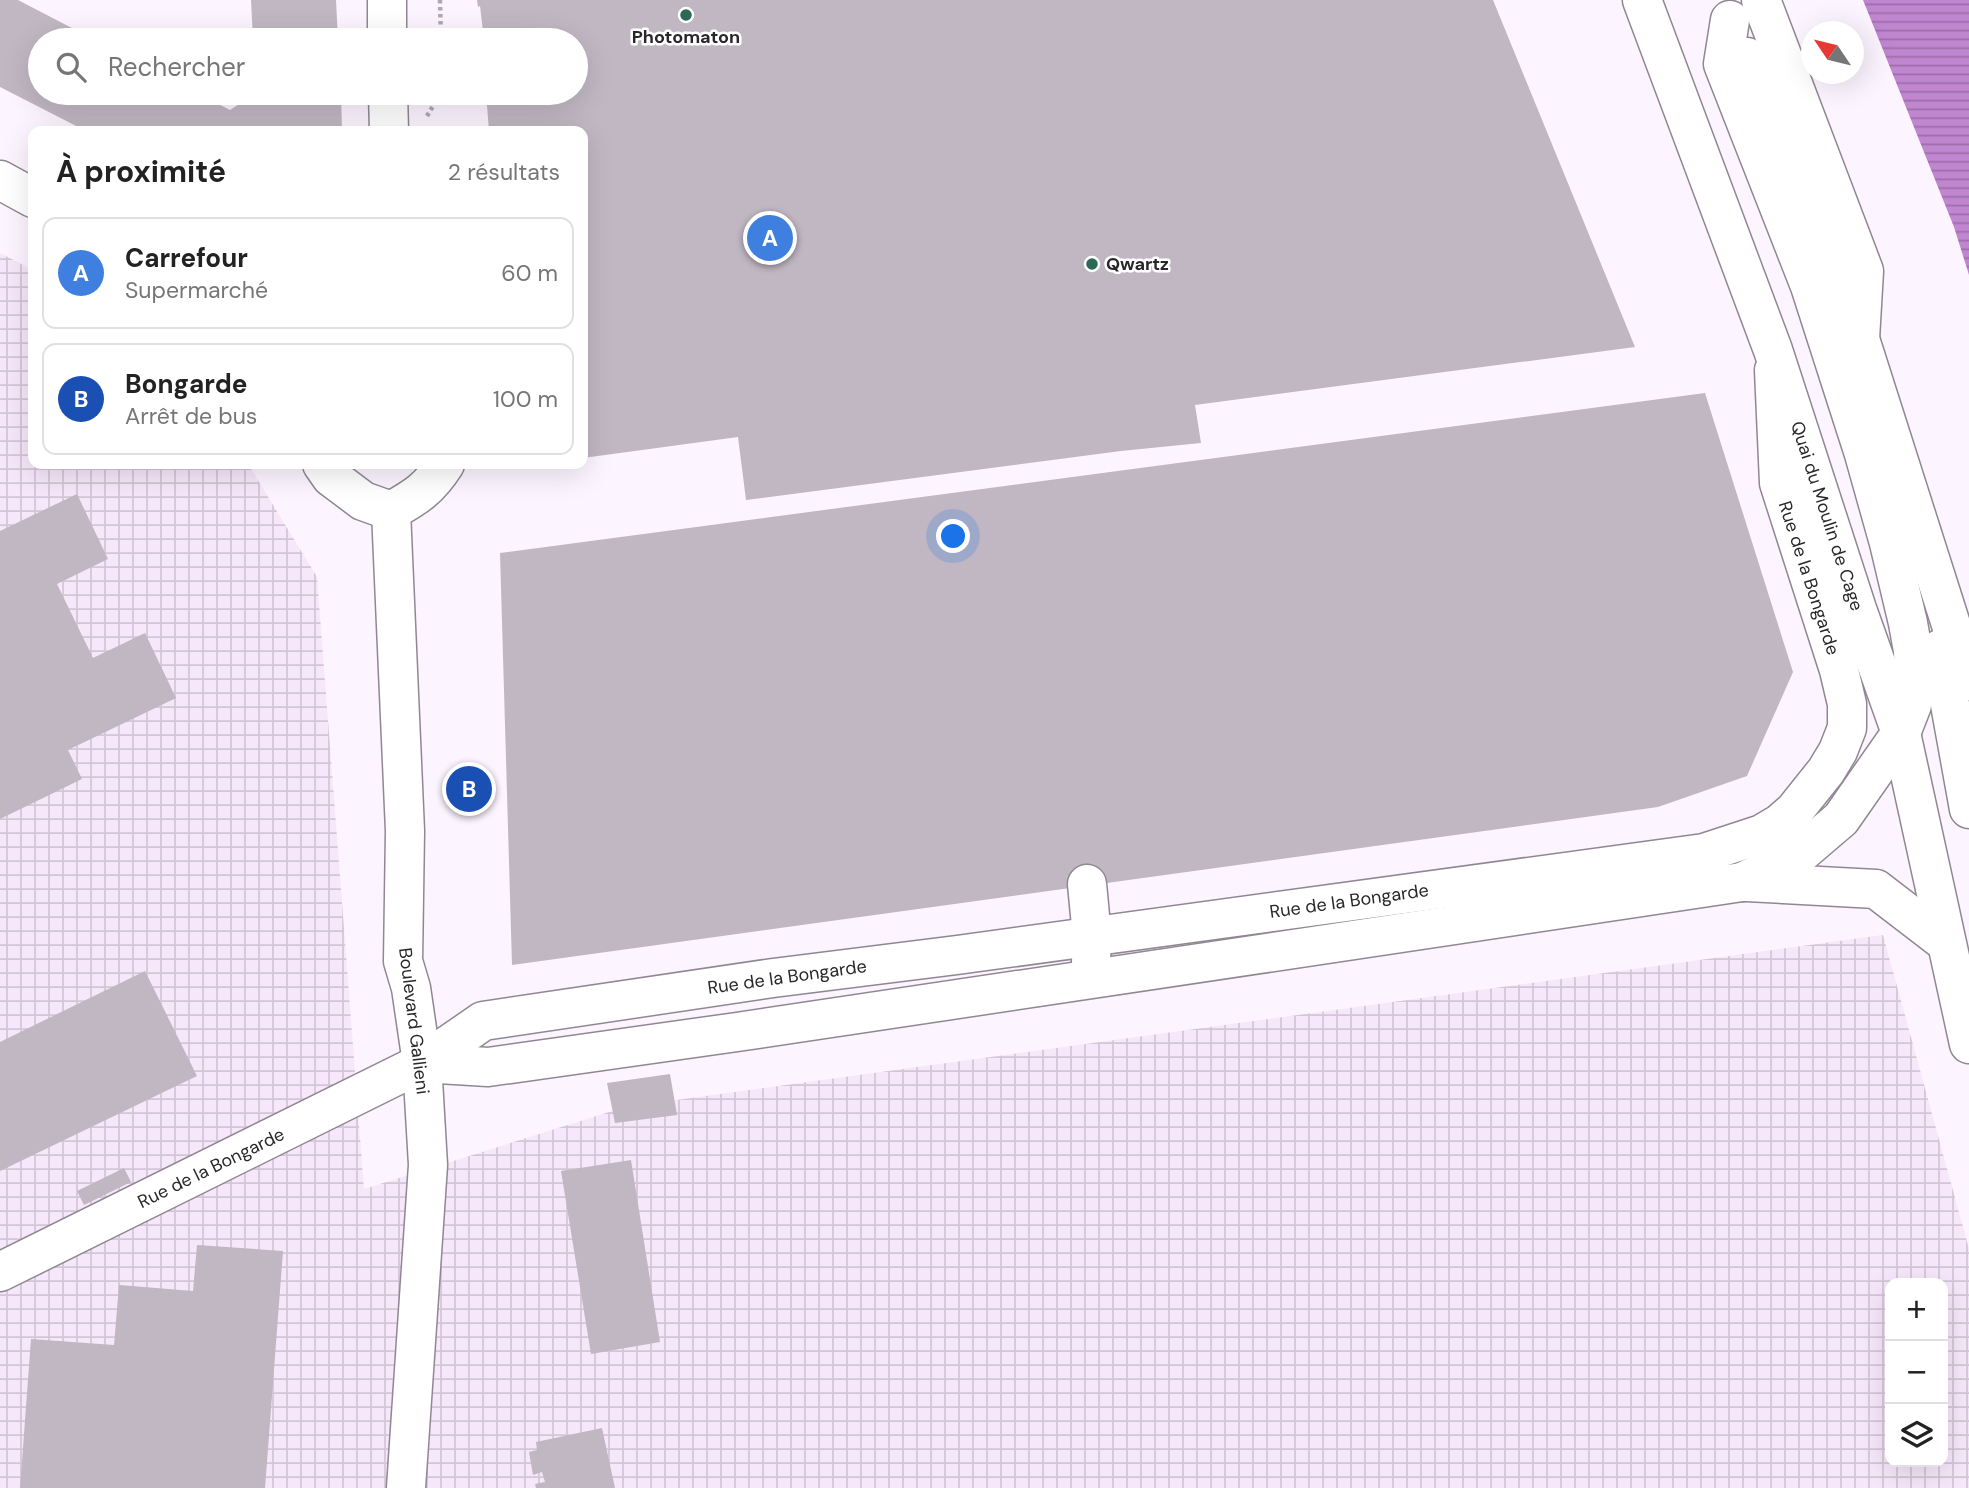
<!DOCTYPE html>
<html lang="fr">
<meta charset="utf-8">
<style>
:root{--surface:#fff;--page:#f2f2f2;--text:#222;--muted:#767676;--line:#e0e0e0;--accent:#db2777}
body{margin:0;font-family:"DM Sans",sans-serif;background:var(--page);color:var(--text)}
.controls{position:absolute;right:21px;bottom:21px;display:grid;overflow:hidden;border-radius:14px;box-shadow:0 7px 28px #0002}
.controls button{width:63px;height:63px;display:grid;place-items:center;padding:0;border:0;border-bottom:2px solid var(--line);background:var(--surface);color:var(--text);font:35px sans-serif}
.compass{position:absolute;left:1801px;top:21px;width:63px;height:63px;border-radius:50%;background:var(--surface);box-shadow:0 7px 28px #0002;rotate:305deg}
.you{position:absolute;left:954px;top:537px;width:24px;height:24px;margin:-18px;border:5px solid #fff;border-radius:50%;background:#1a73e8;box-shadow:0 0 0 10px #1a73e833}
.badge{display:grid;place-items:center;width:46px;height:46px;border-radius:50%;background:var(--accent);color:#fff;font-size:23px;font-weight:700}
.pin{position:absolute;translate:-50% -50%;border:4px solid #fff;box-shadow:0 2px 7px #0006}
.list{margin:0;padding:0;list-style:none}
h2{display:flex;justify-content:space-between;align-items:center;height:91px;margin:0;padding:0 28px;font-size:30px}
h2 small{font-size:23px;font-weight:400;color:var(--muted)}
.list li{display:grid;grid-template-columns:46px 1fr auto;gap:21px;align-items:center;box-sizing:border-box;height:112px;margin:0 14px 14px;padding:0 14px;border:2px solid var(--line);border-radius:14px}
.list b{display:block;font-size:26px;white-space:nowrap}
.list p{margin:0;font-size:23px;white-space:nowrap;color:var(--muted)}
.list em{font-size:23px;font-style:normal;color:var(--muted)}
.icon{flex:none;width:38px;height:38px;fill:none;stroke:currentColor;stroke-width:2;stroke-linecap:round;stroke-linejoin:round}
.map{position:relative;flex:none;width:1969px;height:1488px;overflow:hidden}
.search{position:absolute;background:var(--surface);box-shadow:0 7px 28px #0002;left:28px;top:28px;width:560px;height:77px;display:flex;align-items:center;gap:18px;box-sizing:border-box;padding:0 24px;border-radius:38px;color:var(--muted);font-size:26px}
.panel{position:absolute;background:var(--surface);box-shadow:0 7px 28px #0002;left:28px;top:126px;width:560px;height:343px;border-radius:14px}
.map>svg:first-child{display:block}
.industrial{fill:url(#industrial-grid);fill-rule:evenodd}
.water{fill:url(#water-rules)}
.building{fill:#c0b7c3}
.lines{fill:none;stroke-linecap:round;stroke-linejoin:round}
.minor-casing{stroke:#908793;stroke-width:41}
.major-casing{stroke:#908793;stroke-width:41}
.path{stroke:#afa9b1;stroke-width:4.5;stroke-dasharray:3.5 3.5;stroke-linecap:butt}
.minor{stroke:#fff;stroke-width:38}
.major{stroke:#fff;stroke-width:38}
.poi-dot{fill:#2c6954;stroke:#fff;stroke-width:2.5}
.labels{text-anchor:middle;stroke-width:5;stroke-linejoin:round;paint-order:stroke}
.poi-label{font-size:18px;font-weight:bold;fill:#2a272b;stroke:#fff}
.street-label{font-size:18px;fill:#2a272b;stroke:#fff}
</style>
<div class="map">
<svg width="1969" height="1488" viewBox="0 0 1969 1488">
<defs>
<pattern id="industrial-grid" width="8" height="8" patternUnits="userSpaceOnUse" patternTransform="scale(1.75)"><rect width="8" height="8" fill="#f6e7fa"/><path d="M0 4h8M4 0v8" fill="none" stroke="#d3c6d6"/></pattern>
<pattern id="water-rules" width="6" height="5" patternUnits="userSpaceOnUse" patternTransform="scale(1.75)"><rect width="6" height="5" fill="#c086d0"/><path d="M0 2.5h6" fill="none" stroke="#9c6ea9"/></pattern>
</defs>
<rect width="100%" height="100%" fill="#fcf4fe"/>
<!-- industrial -->
<path class="industrial" d="M0,253l33,17v194h215l69,113 47,612 261,-82 1258,-172 86,314v239h-1969zM1890,1283h53v179h-53z"/>
<!-- water -->
<path class="water" d="M1863,0h106v275l-15,-48z"/>
<!-- building -->
<g class="building">
<path d="M0,0h18l77,40h-55v53h157l33,17 26,-17h85l1,38h-256l-86,-44z"/>
<path d="M251,0h85l2,40h-85z"/>
<path d="M477,0h1016l142,347 -440,58 6,38 -80,8 -375,49 -8,-63 -155,21v-327h-55l-1,-3 -38,3 -3,-38h90v-53h-92l-4,-34 -2,1z"/>
<path d="M1705,393l88,279 -46,104 -89,31 -1146,158 -12,-412z"/>
<path d="M77,494l31,65 -51,25 36,74 52,-25 31,65 -108,52 14,29 -82,40v-288z"/>
<path d="M145,971l52,105 -197,95v-129z"/>
<path d="M670,1074l7,41 -62,8 -8,-40z"/>
<path d="M631,1160l29,182 -69,12 -30,-183z"/>
<path d="M124,1168l7,14 -47,23 -7,-14z"/>
<path d="M197,1245l86,6 -18,237h-245l11,-149 83,6 5,-60 74,6z"/>
<path d="M602,1428l13,60h-79l-1,-4 10,-2 -3,-10 -9,3 -4,-23 8,-2 -1,-8z"/>
</g>
<g class="lines">
<defs>
<g id="minor">
<path d="M1761,0l103,271 -4,68"/>
<path d="M1087,884l5,52 -1,26"/>
<path d="M422,1063l66,4 249,-35 1005,-150"/>
<path d="M0,1272l422,-209 61,-42 290,-43 184,-23 747,-102 58,-19 17,-10 15,-13 32,-40 12,-20 9,-23v-24l-8,-34 -60,-187 -5,-113"/>
</g>
<g id="major">
<path d="M387,0v40"/>
<path d="M1642,0l131,350 84,259 44,124 68,311"/>
<path d="M1730,20l-7,44 87,222 54,168 25,89 19,80 5,28 1,26 -2,28 -11,28 -60,86 -41,35 -58,28"/>
<path d="M1747,57l64,143 49,139 109,342"/>
<path d="M388,93l1,38"/>
<path d="M0,180l33,18"/>
<path d="M322,464l9,13 32,24 28,10c25,-14 38,-22 54,-47"/>
<path d="M391,511l14,320 -2,130 8,27 11,75 6,102 -22,323"/>
<path d="M1940,649l29,160"/>
<path d="M1747,882l129,7 69,53"/>
</g>
</defs>
<!-- minor casing -->
<use href="#minor" class="minor-casing"/>
<!-- major casing -->
<use href="#major" class="major-casing"/>
<!-- path -->
<g class="path">
<path d="M440,0l1,40"/>
<path d="M427,116l14,-23"/>
</g>
<!-- minor -->
<use href="#minor" class="minor"/>
<!-- major -->
<use href="#major" class="major"/>
</g>
<!-- markers -->
<g class="poi-dot">
<circle cx="686" cy="15" r="7"/>
<circle cx="1092" cy="264" r="7"/>
</g>
<g class="labels">
<!-- poi labels -->
<g class="poi-label">
<text x="686" y="43">Photomaton</text>
<text x="1106" y="270" text-anchor="start">Qwartz</text>
</g>
<!-- street labels -->
<g class="street-label">
<text transform="translate(1827 516) rotate(72)" y="6">Quai du Moulin de Cage</text>
<text transform="translate(1809 578) rotate(72)" y="6">Rue de la Bongarde</text>
<text transform="translate(1349 901) rotate(-8)" y="6">Rue de la Bongarde</text>
<text transform="translate(787 977) rotate(-8)" y="6">Rue de la Bongarde</text>
<text transform="translate(414 1021) rotate(83)" y="6">Boulevard Gallieni</text>
<text transform="translate(211 1168) rotate(-26)" y="6">Rue de la Bongarde</text>
</g>
</g>
</svg>
<div class="controls">
<button>+</button>
<button>−</button>
<button><svg class="icon" aria-label="layers" viewBox="0 0 24 24"><path d="M12 4l9 5-9 5-9-5zM3 14l9 5 9-5"/></svg></button>
</div>
<svg class="compass" viewBox="-18 -18 36 36"><path d="M0-13l5 13h-10z" fill="#e53935"/><path d="M0 13l5-13h-10z" fill="#767676"/></svg>
<div class="you"></div>
<div class="pin badge" style="left:770px;top:238px;background:#3f7fe0">A</div>
<div class="pin badge" style="left:469px;top:789px;background:#1a4fb4">B</div>
<div class="search"><svg class="icon" aria-label="search" viewBox="0 0 24 24"><circle cx="10" cy="10" r="6"/><path d="M15 15l6 6"/></svg>Rechercher</div>
<section class="panel">
<h2>À proximité<small>2 résultats</small></h2>
<ul class="list">
<li><span class="badge" style="background:#3f7fe0">A</span><div><b>Carrefour</b><p>Supermarché</p></div><em>60 m</em></li>
<li><span class="badge" style="background:#1a4fb4">B</span><div><b>Bongarde</b><p>Arrêt de bus</p></div><em>100 m</em></li>
</ul>
</section>
</div>
